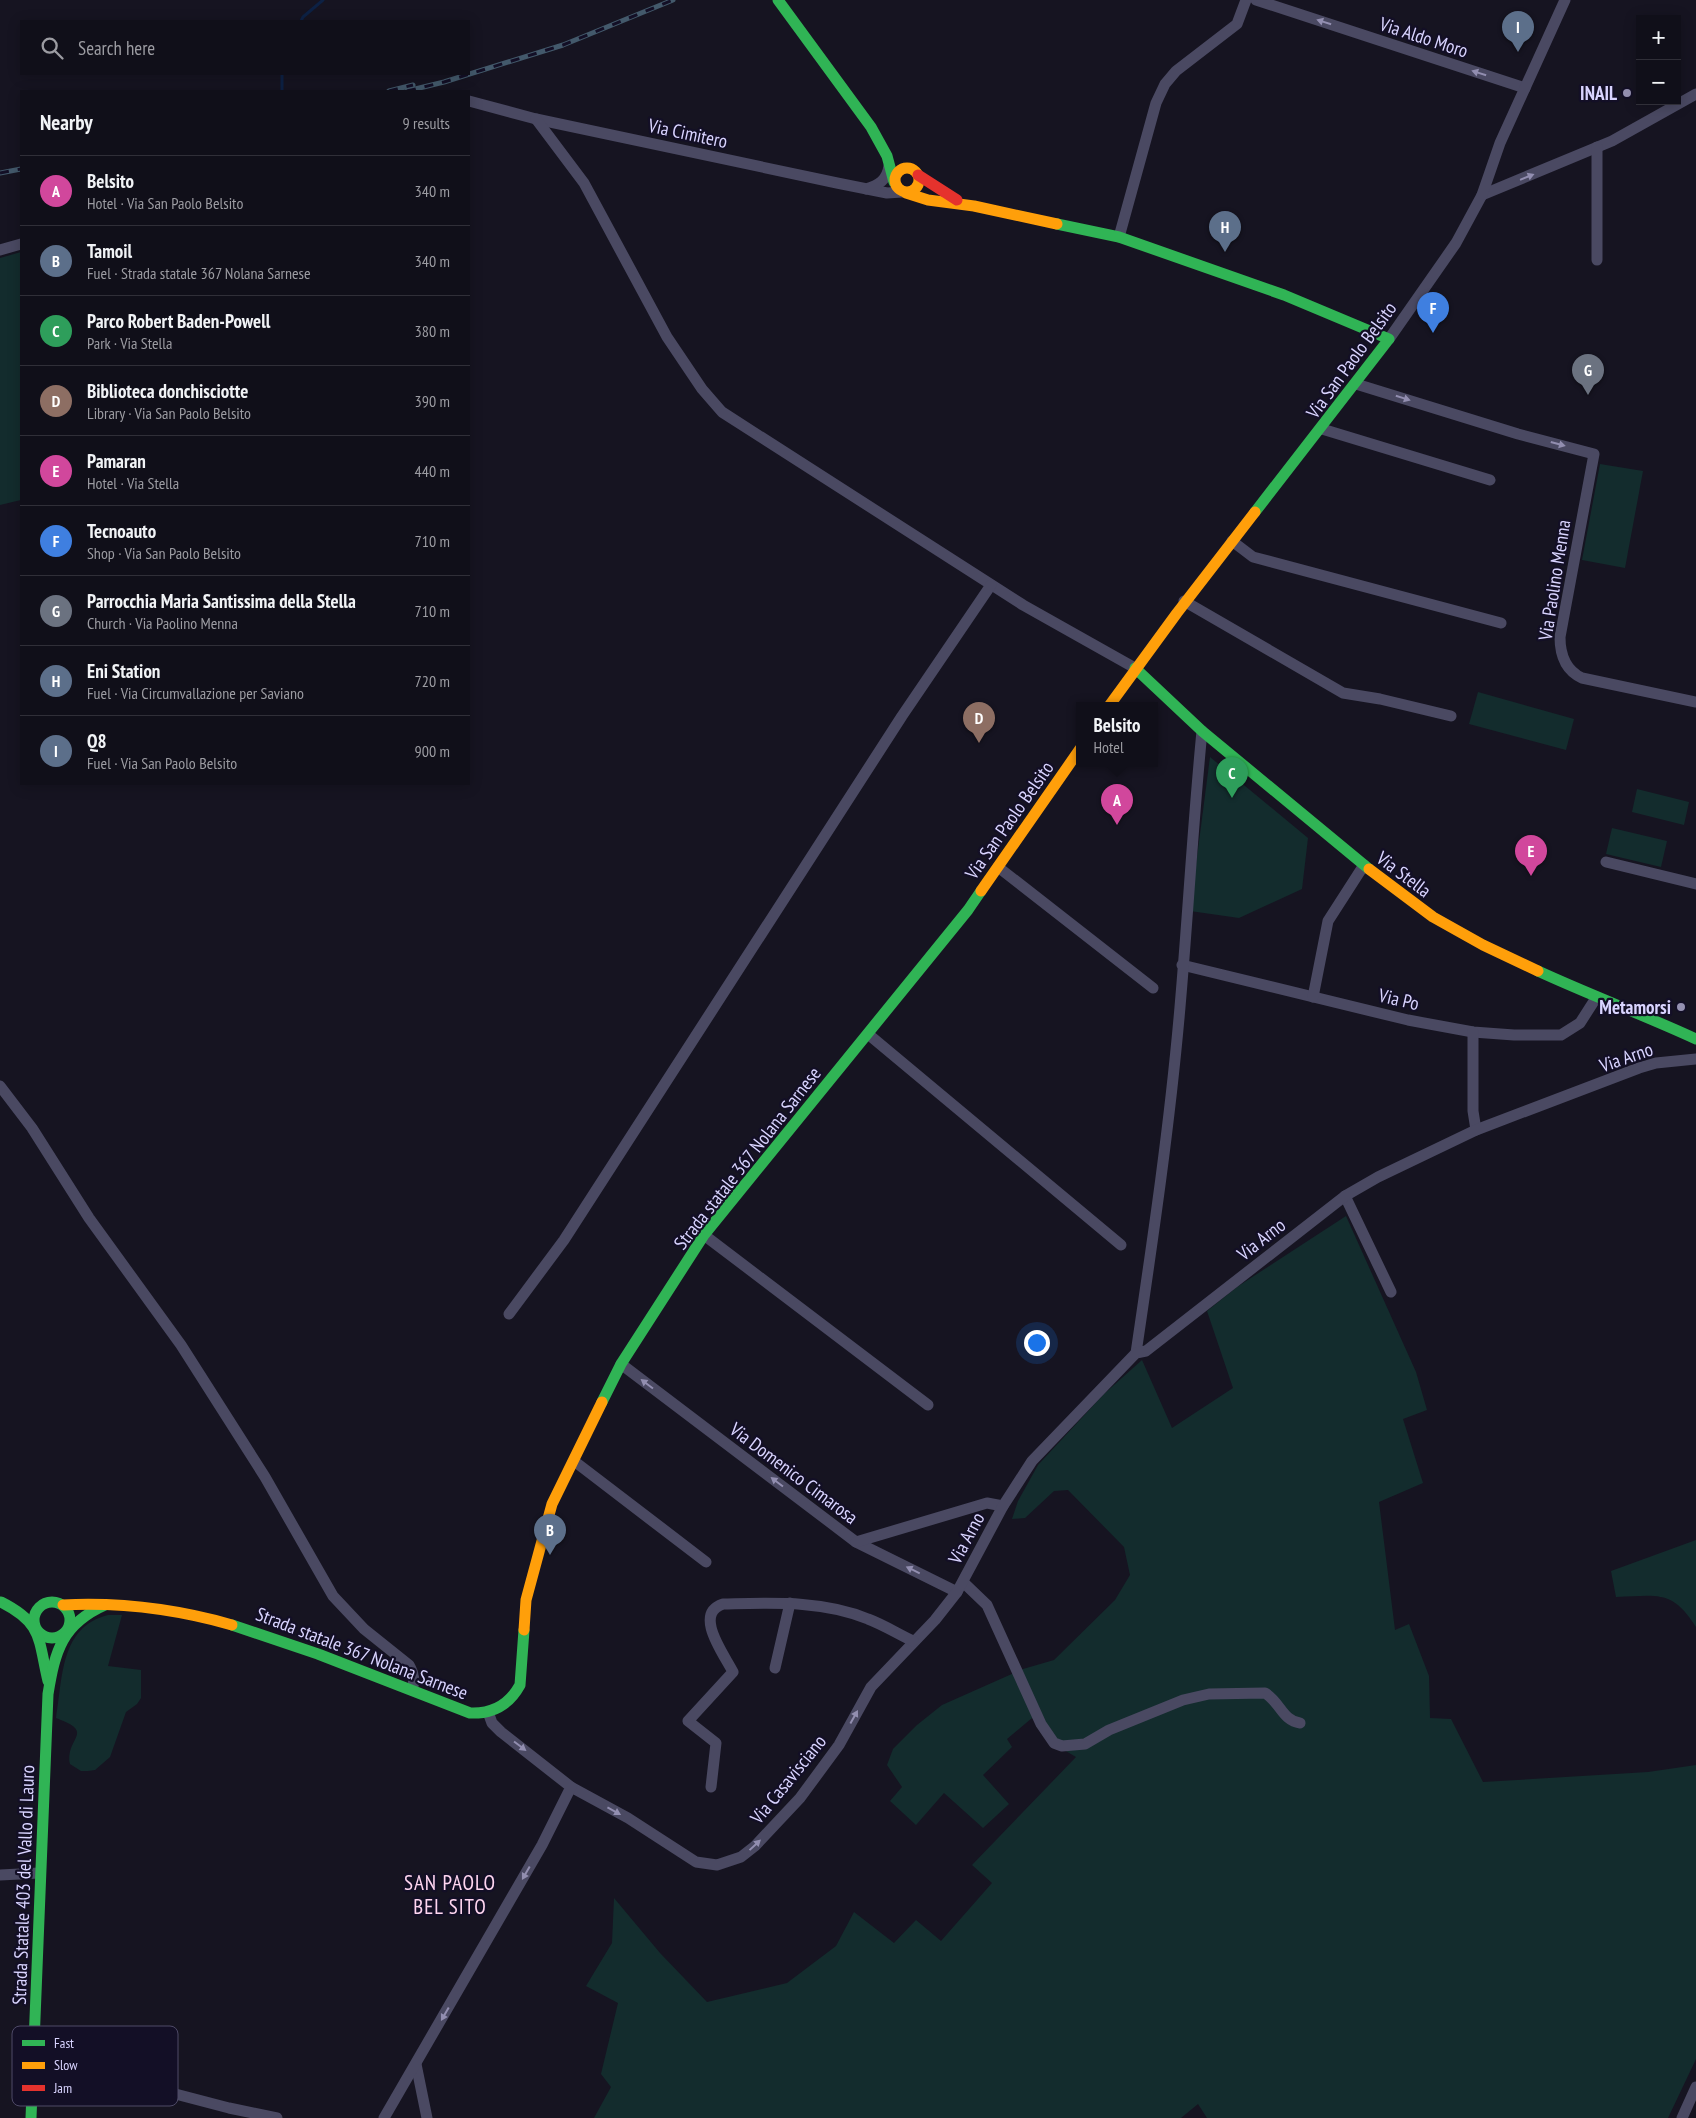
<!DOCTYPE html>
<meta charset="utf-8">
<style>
:root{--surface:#100f19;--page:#1e1d26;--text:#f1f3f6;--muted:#9c9ca2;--line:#302f38;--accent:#8c9099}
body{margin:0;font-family:"PT Sans Narrow",sans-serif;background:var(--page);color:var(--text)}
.controls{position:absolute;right:15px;top:15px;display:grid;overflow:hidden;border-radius:0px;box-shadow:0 2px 12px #0003}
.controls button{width:45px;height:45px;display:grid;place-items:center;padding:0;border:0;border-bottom:1px solid var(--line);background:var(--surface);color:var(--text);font:25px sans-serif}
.you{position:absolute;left:1036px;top:1342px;width:18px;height:18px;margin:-12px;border:4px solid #fff;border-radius:50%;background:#1a73e8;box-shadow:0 0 0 8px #1a73e833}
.badge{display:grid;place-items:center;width:32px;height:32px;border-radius:50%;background:var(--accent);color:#fff;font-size:16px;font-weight:700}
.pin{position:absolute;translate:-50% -41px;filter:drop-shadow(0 1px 2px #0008)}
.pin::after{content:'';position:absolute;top:26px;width:18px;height:15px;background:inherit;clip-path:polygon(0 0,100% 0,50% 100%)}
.popup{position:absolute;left:1076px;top:702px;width:82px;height:65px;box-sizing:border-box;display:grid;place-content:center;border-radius:0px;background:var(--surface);filter:drop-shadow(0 1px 4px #0005);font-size:16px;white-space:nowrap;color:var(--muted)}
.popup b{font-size:19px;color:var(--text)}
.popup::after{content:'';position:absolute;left:50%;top:100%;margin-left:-10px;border:10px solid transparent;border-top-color:var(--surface)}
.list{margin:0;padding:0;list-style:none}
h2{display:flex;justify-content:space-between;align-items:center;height:65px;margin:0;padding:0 20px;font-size:21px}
h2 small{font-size:16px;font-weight:400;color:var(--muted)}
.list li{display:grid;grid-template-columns:32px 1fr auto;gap:15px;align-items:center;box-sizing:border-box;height:70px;padding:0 20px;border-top:1px solid var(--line)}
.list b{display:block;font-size:19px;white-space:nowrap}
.list p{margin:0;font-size:16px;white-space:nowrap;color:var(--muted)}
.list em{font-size:16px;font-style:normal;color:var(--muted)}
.icon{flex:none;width:28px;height:28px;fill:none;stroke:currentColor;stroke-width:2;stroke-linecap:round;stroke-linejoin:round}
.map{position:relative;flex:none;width:1696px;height:2118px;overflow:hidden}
.search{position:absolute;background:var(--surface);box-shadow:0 2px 12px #0003;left:20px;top:20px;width:450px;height:55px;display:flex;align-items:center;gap:12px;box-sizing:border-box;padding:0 18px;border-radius:0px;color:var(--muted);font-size:19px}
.panel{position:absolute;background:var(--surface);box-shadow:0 2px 12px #0003;left:20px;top:90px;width:450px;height:695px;border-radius:0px}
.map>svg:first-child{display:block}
.green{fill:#132c2d}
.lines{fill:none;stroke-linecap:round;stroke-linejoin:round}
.stream{stroke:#0d2144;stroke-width:3}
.street{stroke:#4a4962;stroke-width:11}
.fast{stroke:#30b455;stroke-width:11}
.slow{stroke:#ff9f0a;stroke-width:11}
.jam{stroke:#e5322d;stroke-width:11}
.rail-casing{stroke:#43596b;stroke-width:5}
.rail{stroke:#130f26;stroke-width:3;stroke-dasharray:9;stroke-linecap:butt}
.oneway{fill:#928eb0}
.poi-dot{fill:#9591b1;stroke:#130f26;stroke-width:2}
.labels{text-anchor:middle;stroke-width:4.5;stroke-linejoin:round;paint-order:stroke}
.street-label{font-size:19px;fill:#d9d4ff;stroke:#130f26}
.poi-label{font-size:19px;font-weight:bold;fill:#d9d4ff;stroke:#130f26;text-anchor:end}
.quarter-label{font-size:21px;letter-spacing:1px;fill:#ffd6f0;stroke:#130f26}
.key{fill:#130f26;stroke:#4e4a67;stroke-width:1}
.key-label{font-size:14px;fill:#d9d4ff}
</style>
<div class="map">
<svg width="1696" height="2118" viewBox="0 0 1696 2118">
<rect width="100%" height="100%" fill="#161421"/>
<!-- green -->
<g class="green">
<path d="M21,252v248l-21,5v-247z"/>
<path d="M1600,464l43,7 -18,97 -43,-8z"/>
<path d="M1478,692l96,27 -8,31 -97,-26z"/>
<path d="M1210,757l98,81 -6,51 -63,29 -49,-7z"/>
<path d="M1637,789l52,13 -5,23 -52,-13z"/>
<path d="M1612,828l55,13 -6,26 -55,-13z"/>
<path d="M1346,1216l70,156 11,38 -24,9 20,64 -44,19 16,128 14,-6 20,52 1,42 21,1 32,63 165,-10 48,-7v294l-28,59h-461l-9,-14 -17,14h-587l17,-31 -10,-13 17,-71 -32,-17 26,-43 2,-45 46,55 47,49 80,-19 49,-37 18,-34 40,31 22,-23 25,21 51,-58 -20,-18 104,-108 -12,-7 -32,-32 -25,21 5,8 -29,28 26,29 -26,24 -39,-35 -28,32 -26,-24 12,-14 -15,-22 6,-16 24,-24 25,-20 81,-36 31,-9 61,-60 15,-25 -6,-28 -56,-57 -14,1 -29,27 -13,1 6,-18 20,-36 66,-71 38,-34 30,68 61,-40 -26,-77 30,-24z"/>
<path d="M1696,1540v87c-24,-38 -39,-31 -80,-30l-5,-26z"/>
<path d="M108,1615h14l-14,51 33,4v28l-4,6 -11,8 -16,45 -15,13 -7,1h-7l-11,-7c-5,-27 27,-31 -14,-46 7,-41 4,-91 52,-103z"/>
</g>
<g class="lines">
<!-- stream -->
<g class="stream">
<path d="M301,21l2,-4 20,-17"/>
<path d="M282,74v17"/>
</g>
<!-- street -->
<g class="street">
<path d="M1256,0l269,88"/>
<path d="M469,101l67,18 301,64 50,10 15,-1"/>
<path d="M536,119l48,64 83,154 35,52 20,23 301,193 112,63"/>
<path d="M866,189c13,-4 21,-9 23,-23"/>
<path d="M1482,195l130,-54 84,-47"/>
<path d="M1119,237l37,-134 9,-19 11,-13 61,-47 9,-24"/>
<path d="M0,250l21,-6"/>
<path d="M1597,260v-113"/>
<path d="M1389,339l67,-96 26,-48 18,-52 65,-143"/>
<path d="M1356,384l162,50 76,20 -34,183c0,18 5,33 22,41l114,24"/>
<path d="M1322,429l168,51"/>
<path d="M1232,541l21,16 248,66"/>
<path d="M1184,601l159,92 37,6 71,17"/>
<path d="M1606,862l90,22"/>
<path d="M998,867l155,121"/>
<path d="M1182,965l226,55 65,12 41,3h47l19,-12 16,-25"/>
<path d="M1313,997l15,-76 36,-56"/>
<path d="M1473,1032v79l3,19"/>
<path d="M868,1034l253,211"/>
<path d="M0,1086l32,42 57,90 92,127 84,132 68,119 31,33 45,36c5,9 6,15 3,25"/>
<path d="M1345,1196l46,96"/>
<path d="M704,1235l224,170"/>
<path d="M509,1314l55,-74 338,-524 89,-131"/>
<path d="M1136,1353c17,-115 34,-230 44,-346 8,-92 13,-184 22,-276"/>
<path d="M621,1364l235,178 101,50"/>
<path d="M574,1461l132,101"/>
<path d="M856,1542l131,-39 16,3"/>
<path d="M963,1582l24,23 54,119 13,19 8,3 23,-2 24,-14 74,-30 26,-6 56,-1c15,9 18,28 35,30"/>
<path d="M775,1668l15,-65"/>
<path d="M571,1787l57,31 68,44 21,3 24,-8 14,-11 45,-48 39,-53 32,-58 64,-67 22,-28 46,-86 29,-45 104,-108 10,-2 199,-155 33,-19 98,-47 163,-62 17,-5 40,-4"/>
<path d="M711,1787l5,-44 -28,-22 45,-49c-9,-18 -40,-58 -10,-68 48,-1 100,-4 145,15 16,6 30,15 45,22"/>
<path d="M0,1875l39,-2"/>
<path d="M34,2057l195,51 48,10"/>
<path d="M416,2064l11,54"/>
<path d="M384,2118l158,-273 29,-58 -70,-55 -9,-9 -4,-11"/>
<path d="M1682,2118l14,-31"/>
</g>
<!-- fast -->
<g class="fast">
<path d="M778,0l93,127 16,29 7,26"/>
<path d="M1057,224l62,13 165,58 105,44 -134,173"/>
<path d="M1135,668l67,63 167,138"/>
<path d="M1538,971c52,24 106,44 158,68"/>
<path d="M602,1402l19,-38 83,-129 264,-325 13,-19"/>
<circle cx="52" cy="1620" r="18"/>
<path d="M1,1602c42,21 37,37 47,79"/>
<path d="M232,1625l86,29 152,59c22,1 39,-8 50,-28l4,-55"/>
<path d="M31,2118l17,-424c7,-43 14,-70 57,-89"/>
</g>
<!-- slow -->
<g class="slow">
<circle cx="907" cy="180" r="12"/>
<path d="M906,193l22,7 46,6 83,18"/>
<path d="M1109,706l68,-93 78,-101"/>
<path d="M1369,869l64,48 50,28 55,26"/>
<path d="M981,891l99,-142"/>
<path d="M63,1605c59,-3 113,4 169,20"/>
<path d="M524,1630l2,-30 26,-96 50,-102"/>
</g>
<!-- jam -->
<path class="jam" d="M918,175l39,25"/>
<defs>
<g id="rail">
<path d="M389,91l24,-6"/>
<path d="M407,91l37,-9 119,-37 110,-45"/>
<path d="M0,173l21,-4"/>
</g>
</defs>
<!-- rail casing -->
<use href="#rail" class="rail-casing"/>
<!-- rail -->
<use href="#rail" class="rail"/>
</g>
<!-- one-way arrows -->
<defs><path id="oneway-solid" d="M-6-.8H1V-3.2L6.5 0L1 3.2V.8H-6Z" transform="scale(1.25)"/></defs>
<g class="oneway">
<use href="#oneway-solid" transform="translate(1324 22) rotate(-162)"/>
<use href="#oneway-solid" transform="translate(1479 73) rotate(-162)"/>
<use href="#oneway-solid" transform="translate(1527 177) rotate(-22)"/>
<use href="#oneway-solid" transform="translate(1403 398) rotate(17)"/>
<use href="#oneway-solid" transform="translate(1558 444) rotate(15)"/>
<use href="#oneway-solid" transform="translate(647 1384) rotate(-143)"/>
<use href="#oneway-solid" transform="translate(777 1482) rotate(-143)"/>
<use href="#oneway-solid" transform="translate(913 1570) rotate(-154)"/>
<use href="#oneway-solid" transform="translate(854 1717) rotate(-61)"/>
<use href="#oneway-solid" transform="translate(520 1746) rotate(37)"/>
<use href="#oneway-solid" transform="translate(614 1811) rotate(29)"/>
<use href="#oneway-solid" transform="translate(755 1845) rotate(-43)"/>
<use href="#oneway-solid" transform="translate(526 1873) rotate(120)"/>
<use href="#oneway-solid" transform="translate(445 2014) rotate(120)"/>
</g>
<!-- markers -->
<g class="poi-dot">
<circle cx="1627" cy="93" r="5"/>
<circle cx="1681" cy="1007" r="5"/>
</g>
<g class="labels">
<!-- street labels -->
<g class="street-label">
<text transform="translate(1424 37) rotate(18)" y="7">Via Aldo Moro</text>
<text transform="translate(688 133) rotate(12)" y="7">Via Cimitero</text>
<text transform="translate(1351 360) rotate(-54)" y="7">Via San Paolo Belsito</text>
<text transform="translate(1554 580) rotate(-81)" y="7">Via Paolino Menna</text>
<text transform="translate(1009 820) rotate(-55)" y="7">Via San Paolo Belsito</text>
<text transform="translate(1404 874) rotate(37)" y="7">Via Stella</text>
<text transform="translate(1399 999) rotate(13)" y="7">Via Po</text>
<text transform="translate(1626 1057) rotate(-19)" y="7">Via Arno</text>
<text transform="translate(747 1158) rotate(-52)" y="7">Strada statale 367 Nolana Sarnese</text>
<text transform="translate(1261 1239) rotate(-38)" y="7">Via Arno</text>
<text transform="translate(794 1473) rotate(37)" y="7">Via Domenico Cimarosa</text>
<text transform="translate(966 1538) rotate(-62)" y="7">Via Arno</text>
<text transform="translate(362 1653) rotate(21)" y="7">Strada statale 367 Nolana Sarnese</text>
<text transform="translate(788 1779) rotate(-51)" y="7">Via Casavisciano</text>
<text transform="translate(23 1885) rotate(-88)" y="7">Strada Statale 403 del Vallo di Lauro</text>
</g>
<!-- poi labels -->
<g class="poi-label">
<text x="1617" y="100">INAIL</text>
<text x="1671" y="1014">Metamorsi</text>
</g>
<!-- quarter labels -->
<g class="quarter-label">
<text x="450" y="1890">SAN PAOLO<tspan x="450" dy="24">BEL SITO</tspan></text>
</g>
</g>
<!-- legend -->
<rect x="12" y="2026" width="166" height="80" rx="8" class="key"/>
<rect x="22" y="2040" width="23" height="6" fill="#30b455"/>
<rect x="22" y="2062" width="23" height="7" fill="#ff9f0a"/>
<rect x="22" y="2085" width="23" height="6" fill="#e5322d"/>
<g class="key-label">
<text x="54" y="2048">Fast</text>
<text x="54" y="2070">Slow</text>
<text x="54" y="2093">Jam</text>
</g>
</svg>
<div class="controls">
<button>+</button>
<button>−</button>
</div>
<div class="you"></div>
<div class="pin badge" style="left:1117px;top:825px;background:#d1479c">A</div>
<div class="popup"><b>Belsito</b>Hotel</div>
<div class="pin badge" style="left:550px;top:1555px;background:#5c6f8a">B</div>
<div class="pin badge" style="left:1232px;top:798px;background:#2e9e5b">C</div>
<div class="pin badge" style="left:979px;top:743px;background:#8d6e63">D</div>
<div class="pin badge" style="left:1531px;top:876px;background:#d1479c">E</div>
<div class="pin badge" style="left:1433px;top:333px;background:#3f7fe0">F</div>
<div class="pin badge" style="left:1588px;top:395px;background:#6b7280">G</div>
<div class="pin badge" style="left:1225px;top:252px;background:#5c6f8a">H</div>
<div class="pin badge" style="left:1518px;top:52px;background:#5c6f8a">I</div>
<div class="search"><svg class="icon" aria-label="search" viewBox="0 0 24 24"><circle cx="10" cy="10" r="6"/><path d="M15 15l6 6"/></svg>Search here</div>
<section class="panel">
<h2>Nearby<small>9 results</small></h2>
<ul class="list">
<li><span class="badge" style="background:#d1479c">A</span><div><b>Belsito</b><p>Hotel · Via San Paolo Belsito</p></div><em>340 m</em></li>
<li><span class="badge" style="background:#5c6f8a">B</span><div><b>Tamoil</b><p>Fuel · Strada statale 367 Nolana Sarnese</p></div><em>340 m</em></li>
<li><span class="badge" style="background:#2e9e5b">C</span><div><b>Parco Robert Baden-Powell</b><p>Park · Via Stella</p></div><em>380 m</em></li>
<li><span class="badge" style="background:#8d6e63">D</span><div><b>Biblioteca donchisciotte</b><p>Library · Via San Paolo Belsito</p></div><em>390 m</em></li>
<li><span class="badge" style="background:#d1479c">E</span><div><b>Pamaran</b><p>Hotel · Via Stella</p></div><em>440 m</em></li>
<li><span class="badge" style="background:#3f7fe0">F</span><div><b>Tecnoauto</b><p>Shop · Via San Paolo Belsito</p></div><em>710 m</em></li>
<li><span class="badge" style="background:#6b7280">G</span><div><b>Parrocchia Maria Santissima della Stella</b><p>Church · Via Paolino Menna</p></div><em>710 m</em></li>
<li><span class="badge" style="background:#5c6f8a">H</span><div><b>Eni Station</b><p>Fuel · Via Circumvallazione per Saviano</p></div><em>720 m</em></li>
<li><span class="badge" style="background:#5c6f8a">I</span><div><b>Q8</b><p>Fuel · Via San Paolo Belsito</p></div><em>900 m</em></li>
</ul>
</section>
</div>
